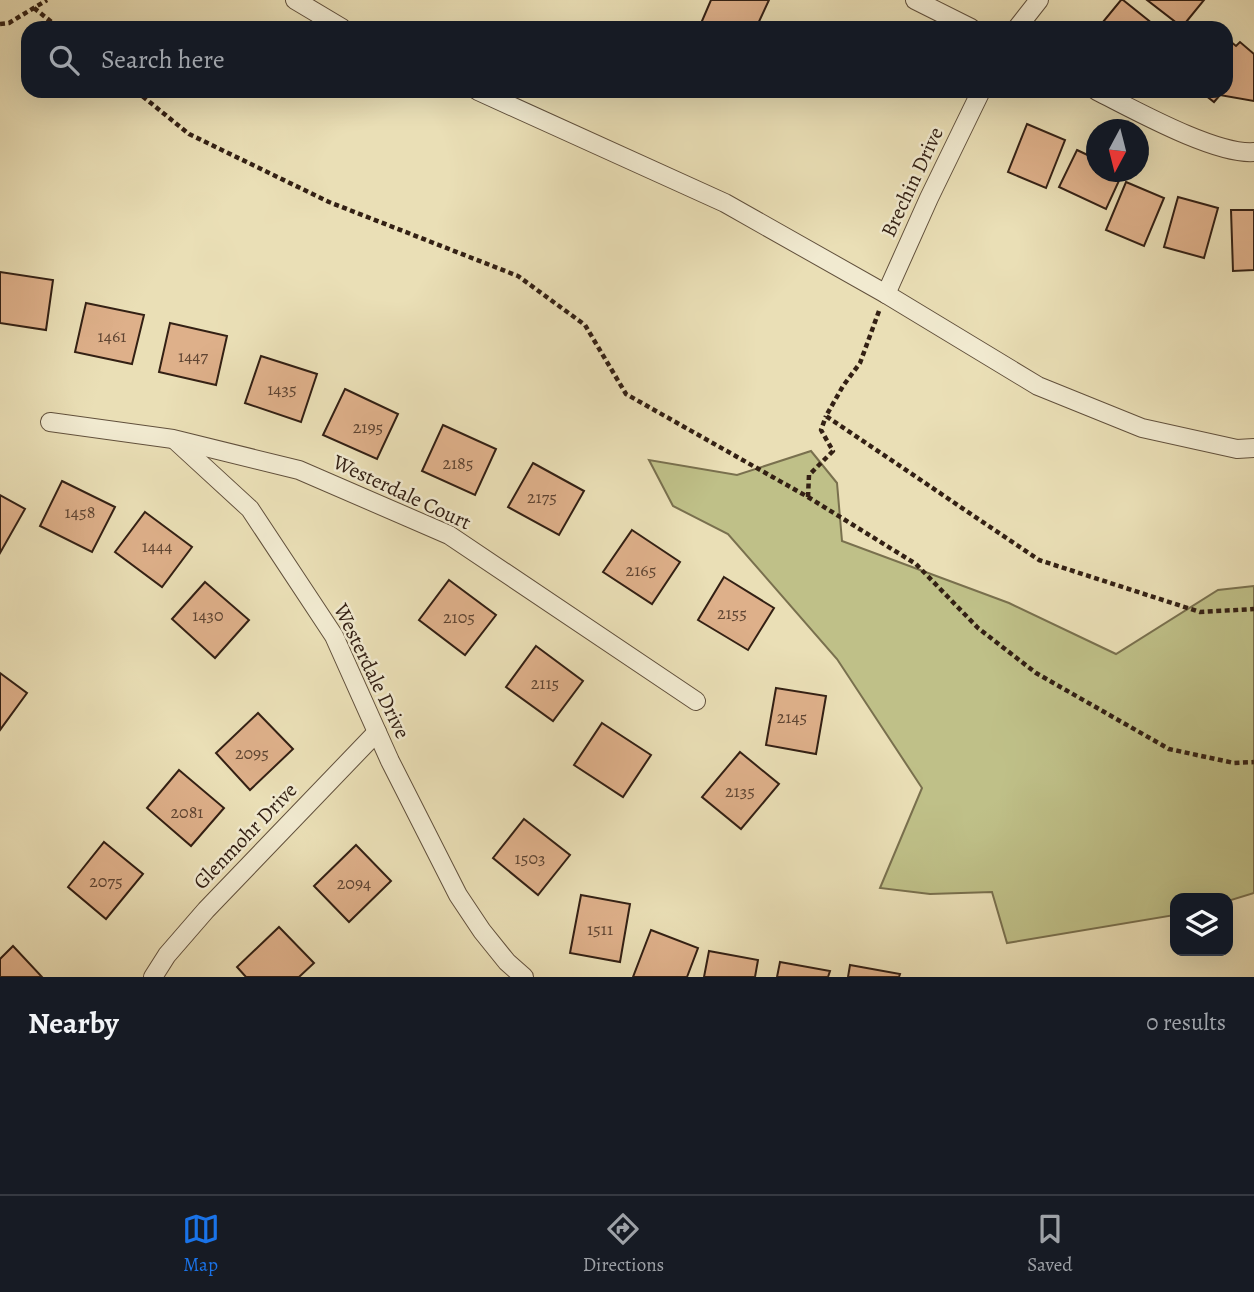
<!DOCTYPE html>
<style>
:root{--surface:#171b24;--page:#242831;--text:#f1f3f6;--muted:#9ea1a6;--line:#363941;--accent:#1a73e8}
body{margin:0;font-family:Alegreya,serif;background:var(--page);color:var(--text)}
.controls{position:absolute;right:21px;bottom:21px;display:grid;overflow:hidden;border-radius:14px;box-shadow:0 7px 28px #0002}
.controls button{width:63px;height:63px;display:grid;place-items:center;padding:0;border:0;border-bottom:2px solid var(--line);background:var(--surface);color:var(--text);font:35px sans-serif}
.compass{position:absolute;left:1086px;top:119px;width:63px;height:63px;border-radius:50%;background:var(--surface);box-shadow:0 7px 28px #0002;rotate:187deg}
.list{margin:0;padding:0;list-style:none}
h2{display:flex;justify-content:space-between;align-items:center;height:91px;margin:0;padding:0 28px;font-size:30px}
h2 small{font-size:23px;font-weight:400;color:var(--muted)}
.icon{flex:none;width:38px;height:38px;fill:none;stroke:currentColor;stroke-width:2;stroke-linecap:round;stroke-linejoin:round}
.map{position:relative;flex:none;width:1254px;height:977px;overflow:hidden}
.search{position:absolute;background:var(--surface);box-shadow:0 7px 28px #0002;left:21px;right:21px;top:21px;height:77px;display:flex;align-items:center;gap:18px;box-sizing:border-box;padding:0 24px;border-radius:21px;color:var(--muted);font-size:26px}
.sheet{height:217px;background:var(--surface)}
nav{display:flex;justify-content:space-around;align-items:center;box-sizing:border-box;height:98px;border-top:2px solid var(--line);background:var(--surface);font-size:19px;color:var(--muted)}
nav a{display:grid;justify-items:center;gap:4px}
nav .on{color:var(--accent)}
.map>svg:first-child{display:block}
.green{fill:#bfc088;stroke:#79704e;stroke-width:2}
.building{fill:#deb08a;stroke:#332014;stroke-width:2}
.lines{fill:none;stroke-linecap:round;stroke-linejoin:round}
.street-casing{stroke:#61503c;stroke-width:20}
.path{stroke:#332014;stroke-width:4.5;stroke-dasharray:5 3.5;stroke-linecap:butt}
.street{stroke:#f1ead0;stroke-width:18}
.labels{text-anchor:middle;stroke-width:5;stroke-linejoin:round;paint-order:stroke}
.number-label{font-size:18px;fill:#5e4432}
.street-label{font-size:21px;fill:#332014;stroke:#f1ead0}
</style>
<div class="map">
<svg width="1254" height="977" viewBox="0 0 1254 977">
<rect width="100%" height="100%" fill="#eadfb6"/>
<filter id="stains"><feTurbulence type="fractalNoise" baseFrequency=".00286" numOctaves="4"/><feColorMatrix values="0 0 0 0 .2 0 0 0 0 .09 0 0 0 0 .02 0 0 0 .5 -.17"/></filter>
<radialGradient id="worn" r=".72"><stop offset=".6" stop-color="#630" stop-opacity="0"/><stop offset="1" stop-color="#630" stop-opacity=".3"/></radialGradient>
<!-- green -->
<path class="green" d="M811,451l26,32 5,58 167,62 107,51 102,-64 36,-4v307l-26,8v-3h-53v17l-168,28 -15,-51 -62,2 -50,-6 42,-100 -85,-129 -109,-125 -55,-28 -24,-46 88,15z"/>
<!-- building -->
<g class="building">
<path d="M711,0h58l-13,28h-57z"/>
<path d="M1121,0h2l35,28h-60z"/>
<path d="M1147,0h57l-22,27z"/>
<path d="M1230,41l6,5 4,-4 14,12v47l-34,-6 -6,7 -14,-11h26v-46z"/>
<path d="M1027,124l38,16 -19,48 -38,-16z"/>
<path d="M1077,150l19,9v13h27l-17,37 -47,-22z"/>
<path d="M1126,182l38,16 -20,48 -38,-16z"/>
<path d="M1178,197l40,11 -14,50 -40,-11z"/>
<path d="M1231,210h23v60l-21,1z"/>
<path d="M0,272l53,8 -7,50 -46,-7z"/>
<path d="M86,303l58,12 -12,49 -57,-12z"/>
<path d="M170,323l57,13 -11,49 -57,-13z"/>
<path d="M261,356l56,18 -16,48 -56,-19z"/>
<path d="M345,389l53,25 -21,45 -54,-24z"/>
<path d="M443,425l53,24 -21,46 -53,-24z"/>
<path d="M533,463l51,28 -25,44 -51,-28z"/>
<path d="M62,481l53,26 -23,45 -52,-26z"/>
<path d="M0,495l25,14 -25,44z"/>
<path d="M145,512l47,35 -30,40 -47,-35z"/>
<path d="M632,530l48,32 -28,42 -49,-32z"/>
<path d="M724,577l50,31 -26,42 -50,-30z"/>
<path d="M449,580l47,35 -31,40 -46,-35z"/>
<path d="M205,582l44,38 -34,38 -43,-39z"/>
<path d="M536,646l47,35 -30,40 -47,-34z"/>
<path d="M0,673l27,20 -27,37z"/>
<path d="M776,688l50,8 -10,58 -50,-9z"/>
<path d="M258,713l35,36 -43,41 -34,-37z"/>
<path d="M602,723l49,32 -28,42 -49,-32z"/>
<path d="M740,752l39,32 -38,45 -39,-32z"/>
<path d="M179,770l45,38 -33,38 -44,-38z"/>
<path d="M524,819l46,36 -32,40 -45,-37z"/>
<path d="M104,842l39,32 -37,45 -38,-32z"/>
<path d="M356,845l35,36 -42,41 -35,-36z"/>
<path d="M581,895l49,9 -10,58 -50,-9z"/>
<path d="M279,927l35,36 -15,14h-53l-9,-10z"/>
<path d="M651,930l47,18 -11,29h-54z"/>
<path d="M13,946l29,31h-42v-18z"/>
<path d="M709,951l49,9 -3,17h-51z"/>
<path d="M780,962l50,9 -2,6h-51z"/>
<path d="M850,965l50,9 -1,3h-51z"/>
</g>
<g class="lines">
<defs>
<g id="street">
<path d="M295,0l47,28"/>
<path d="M915,0l56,28"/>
<path d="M1017,28l22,-28"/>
<path d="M478,91l247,112 161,91 152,92 104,42 95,21 17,-1"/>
<path d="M1097,91c36,18 118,64 157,61"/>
<path d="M886,294l43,-96 52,-107"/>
<path d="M50,422l123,17 126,31 150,65 247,166"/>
<path d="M176,441l74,68 84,127 56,125 68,134 24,36 25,31 17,15"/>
<path d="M153,977l14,-22 39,-45 171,-178"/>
</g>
</defs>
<!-- street casing -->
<use href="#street" class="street-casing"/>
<!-- path -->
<g class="path">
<path d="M34,8l25,20"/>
<path d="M0,24l9,-1 38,-23"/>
<path d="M136,91l53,43 140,68 189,74 67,49 41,69 182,103 108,67 62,64 58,45 133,76 65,14 20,-1"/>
<path d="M879,311l-19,52 -17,23 -17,30 213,144 161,52 54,-3"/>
<path d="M808,497l1,-22 24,-24 -12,-21 5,-14"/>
</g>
<!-- street -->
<use href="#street" class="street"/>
</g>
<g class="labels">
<!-- number labels -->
<g class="number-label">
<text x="112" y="342">1461</text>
<text x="193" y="362">1447</text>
<text x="282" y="395">1435</text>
<text x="368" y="433">2195</text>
<text x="458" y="469">2185</text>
<text x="542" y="503">2175</text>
<text x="80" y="518">1458</text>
<text x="157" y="552">1444</text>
<text x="641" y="576">2165</text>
<text x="732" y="619">2155</text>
<text x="208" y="621">1430</text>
<text x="459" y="623">2105</text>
<text x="545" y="689">2115</text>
<text x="792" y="723">2145</text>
<text x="252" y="759">2095</text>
<text x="740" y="797">2135</text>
<text x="187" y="818">2081</text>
<text x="530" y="864">1503</text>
<text x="106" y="887">2075</text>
<text x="354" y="889">2094</text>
<text x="600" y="935">1511</text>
</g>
<!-- street labels -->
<g class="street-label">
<text transform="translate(912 182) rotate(-65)" y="7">Brechin Drive</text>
<text transform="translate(402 492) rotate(25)" y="7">Westerdale Court</text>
<text transform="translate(372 671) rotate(64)" y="7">Westerdale Drive</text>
<text transform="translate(245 836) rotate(-46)" y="7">Glenmohr Drive</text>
</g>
</g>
<rect width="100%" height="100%" filter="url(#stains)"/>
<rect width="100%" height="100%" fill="url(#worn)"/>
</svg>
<div class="controls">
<button><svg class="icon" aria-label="layers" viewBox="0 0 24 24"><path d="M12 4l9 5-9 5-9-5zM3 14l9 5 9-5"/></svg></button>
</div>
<svg class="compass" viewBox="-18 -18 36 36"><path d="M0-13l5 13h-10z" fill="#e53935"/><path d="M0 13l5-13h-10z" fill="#9ea1a6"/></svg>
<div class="search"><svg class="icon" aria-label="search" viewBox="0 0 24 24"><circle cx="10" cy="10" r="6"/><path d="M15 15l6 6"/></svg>Search here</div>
</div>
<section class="sheet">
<h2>Nearby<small>0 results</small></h2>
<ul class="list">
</ul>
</section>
<nav>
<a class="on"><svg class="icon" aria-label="map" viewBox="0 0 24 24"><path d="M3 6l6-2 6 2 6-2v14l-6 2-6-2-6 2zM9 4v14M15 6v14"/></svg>Map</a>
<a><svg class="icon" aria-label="directions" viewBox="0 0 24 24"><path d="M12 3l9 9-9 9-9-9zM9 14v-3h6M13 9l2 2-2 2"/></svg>Directions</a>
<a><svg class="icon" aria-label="saved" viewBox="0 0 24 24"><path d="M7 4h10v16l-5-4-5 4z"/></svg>Saved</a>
</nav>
